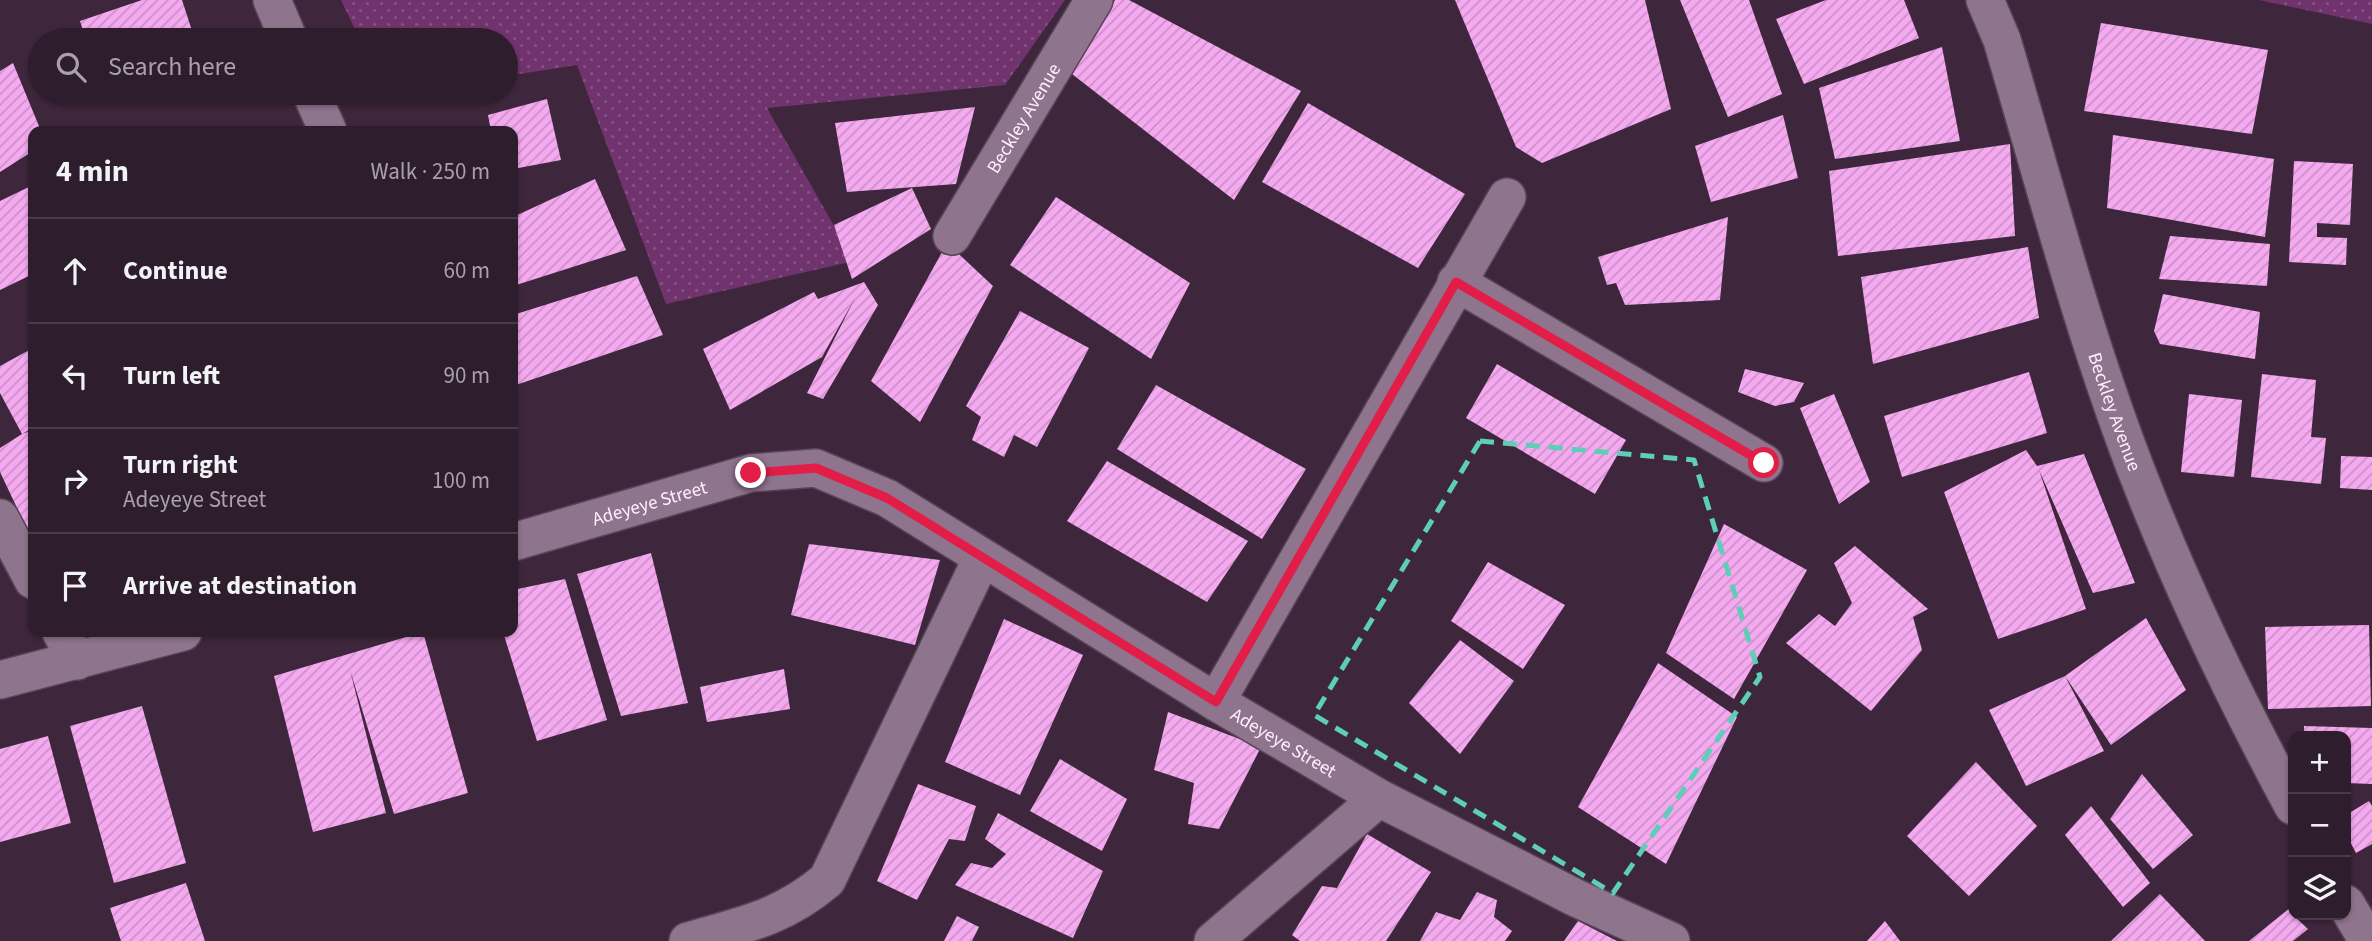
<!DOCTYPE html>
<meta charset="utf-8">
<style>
:root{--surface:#2e1d2d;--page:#3a2a39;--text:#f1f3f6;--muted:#a7a2aa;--line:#493b49}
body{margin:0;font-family:"Source Sans 3",sans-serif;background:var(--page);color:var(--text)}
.controls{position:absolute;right:21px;bottom:21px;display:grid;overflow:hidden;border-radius:14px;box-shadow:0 2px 5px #0004}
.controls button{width:63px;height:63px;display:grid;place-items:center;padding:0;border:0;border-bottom:2px solid var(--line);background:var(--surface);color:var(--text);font:35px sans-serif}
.stop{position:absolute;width:21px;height:21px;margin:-16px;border:5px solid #e11d48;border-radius:50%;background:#fff}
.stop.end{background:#e11d48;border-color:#fff;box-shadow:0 2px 7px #0008}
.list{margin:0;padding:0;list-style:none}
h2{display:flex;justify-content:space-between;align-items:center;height:91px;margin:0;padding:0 28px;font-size:30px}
h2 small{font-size:23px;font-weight:400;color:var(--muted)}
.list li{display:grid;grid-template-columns:46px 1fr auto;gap:21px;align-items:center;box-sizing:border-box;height:105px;padding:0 28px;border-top:2px solid var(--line)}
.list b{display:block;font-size:26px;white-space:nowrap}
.list p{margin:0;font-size:23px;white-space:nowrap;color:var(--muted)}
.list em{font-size:23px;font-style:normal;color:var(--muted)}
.icon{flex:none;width:38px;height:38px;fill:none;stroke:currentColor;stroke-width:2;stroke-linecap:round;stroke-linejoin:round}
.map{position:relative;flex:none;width:2372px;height:941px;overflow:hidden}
.search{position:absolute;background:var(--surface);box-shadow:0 2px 5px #0004;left:28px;top:28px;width:490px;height:77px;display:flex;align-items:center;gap:18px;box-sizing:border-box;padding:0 24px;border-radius:38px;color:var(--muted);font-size:26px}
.panel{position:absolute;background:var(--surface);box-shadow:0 2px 5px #0004;left:28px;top:126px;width:490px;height:511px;border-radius:14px}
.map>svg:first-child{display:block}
.grass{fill:url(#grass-dots)}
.building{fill:url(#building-hatch)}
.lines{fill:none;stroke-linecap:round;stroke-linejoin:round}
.street-casing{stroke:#584557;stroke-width:40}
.street{stroke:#8f748d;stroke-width:37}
.route{stroke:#e11d48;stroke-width:9}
.marked{fill:none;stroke:#5dceb8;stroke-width:5;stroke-dasharray:14 9;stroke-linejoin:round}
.labels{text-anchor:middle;stroke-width:7;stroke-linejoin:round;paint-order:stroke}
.street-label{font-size:19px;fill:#feeffd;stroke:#1f141e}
</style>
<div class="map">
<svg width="2372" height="941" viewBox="0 0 2372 941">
<defs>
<pattern id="grass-dots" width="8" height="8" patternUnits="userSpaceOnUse" patternTransform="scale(1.75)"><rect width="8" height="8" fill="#70336e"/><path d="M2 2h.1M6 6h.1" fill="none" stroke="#855184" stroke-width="1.8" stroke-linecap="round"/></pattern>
<pattern id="building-hatch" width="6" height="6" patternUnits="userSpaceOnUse" patternTransform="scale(1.75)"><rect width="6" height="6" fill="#f5a9f0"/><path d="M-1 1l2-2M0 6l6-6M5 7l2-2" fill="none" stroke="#cb91c7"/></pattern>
</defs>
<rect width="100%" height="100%" fill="#3e273c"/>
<!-- grass -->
<g class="grass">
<path d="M341,0h724l-60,85 -238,23 87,153 -188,43 -89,-239 -71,11v-36h-146z"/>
<path d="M2259,0h113v24z"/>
</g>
<!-- building -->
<g class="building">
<path d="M142,0h40l13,40h-109l-6,-19z"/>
<path d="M1115,0h14l172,91 -67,109 -162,-126z"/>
<path d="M1455,0h190l26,109 -129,54 -26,-16z"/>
<path d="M1680,0h69l33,94 -54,23z"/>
<path d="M1826,0h78l15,38 -115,46 -28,-65z"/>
<path d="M2101,23l167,27 -16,84 -168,-23z"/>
<path d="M1942,47l18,94 -125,18 -16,-71z"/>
<path d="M13,63l28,68h-8v20l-33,21v-101z"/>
<path d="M547,99l14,61 -48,9v-38h-22l-3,-16z"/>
<path d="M1308,103l157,91 -47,74 -156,-86z"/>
<path d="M975,107l-19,77 -109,8 -12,-69z"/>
<path d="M1783,115l15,63 -87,24 -16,-56z"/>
<path d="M2113,135l161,24 -9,78 -158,-29z"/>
<path d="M2010,144l5,92 -177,20 -9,-85z"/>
<path d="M2294,161l59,3 -3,61 -33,-2v14l30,1 -1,27 -57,-3z"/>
<path d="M595,179l31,71 -113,36v-69z"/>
<path d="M33,185v89l-33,16v-89z"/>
<path d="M912,188l19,41 -79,50 -18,-54z"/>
<path d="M1056,197l134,86 -39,76 -141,-94z"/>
<path d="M1728,217l-8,83 -95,5 -9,-22 -9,2 -9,-28z"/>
<path d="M2170,236l100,8 -3,42 -108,-7z"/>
<path d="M947,243l46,43 -73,136 -49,-41z"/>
<path d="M2028,247l11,71 -166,46 -12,-87z"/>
<path d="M637,276l26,59 -150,51v-71z"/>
<path d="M864,282l14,23 -55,94 -16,-6 48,-95 -33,59 -92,53 -27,-61 111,-57 4,7z"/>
<path d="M2163,294l97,18 -5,47 -95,-15 -6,-13z"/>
<path d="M1020,311l69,37 -52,99 -23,-12 -10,22 -32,-17 9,-23 -15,-11z"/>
<path d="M33,348v80l-11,6 11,-4v96l-6,3 -27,-57v-24l22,-14 -22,-41v-27z"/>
<path d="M1497,364l129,76 -31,54 -129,-76z"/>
<path d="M1745,369l59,14 -10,19 -19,4 -37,-14z"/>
<path d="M2029,372l18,61 -145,44 -18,-61z"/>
<path d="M2262,374l54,6 -5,57 15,1 -5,46 -70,-7z"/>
<path d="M1156,385l150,84 -44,70 -145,-90z"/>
<path d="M1834,394l36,88 -31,22 -39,-96z"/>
<path d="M2189,394l53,6 -8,77 -53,-5z"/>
<path d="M2026,450l11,16 47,-12 51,129 -42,10 -54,-123 47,139 -88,30 -54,-147z"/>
<path d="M2341,456l31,1v33l-32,-2z"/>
<path d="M1107,461l141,80 -41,61 -140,-81z"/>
<path d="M1724,524l83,46 -73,129 -68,-46z"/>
<path d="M809,544l131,16 -25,85 -124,-30z"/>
<path d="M1855,546l73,63 -15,8 9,33 -51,61 -85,-68 33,-29 16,12 17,-23 -18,-40z"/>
<path d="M651,553l37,150 -67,13 -44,-142z"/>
<path d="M1488,562l77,43 -42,64 -72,-48z"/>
<path d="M565,579l42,141 -70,21 -34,-109h10v-42z"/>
<path d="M2146,618l40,72 -75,55 -46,-69 39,75 -78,35 -37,-76 76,-34z"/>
<path d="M1004,619l79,36 -63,140 -75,-33z"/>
<path d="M2369,625l2,81 -103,3 -3,-82z"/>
<path d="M423,632l45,161 -74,21 -44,-144 36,143 -73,19 -39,-156z"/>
<path d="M1460,640l54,41 -54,73 -51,-51z"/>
<path d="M1658,663l79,54 -71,147 -88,-57z"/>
<path d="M784,669l6,40 -83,13 -7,-35z"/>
<path d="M142,706l44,157 -72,20 -44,-157z"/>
<path d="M1168,712l93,35 -42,82 -31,-5 6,-41 -40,-13z"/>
<path d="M2304,726l68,2v56l-26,-1v-47h-42z"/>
<path d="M48,736l23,87 -71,19v-93z"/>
<path d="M1060,759l67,40 -25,52 -72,-40z"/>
<path d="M1976,762l61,64 -68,70 -62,-60z"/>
<path d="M2142,774l51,61 -40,34 -43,-50z"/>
<path d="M918,784l58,22 -11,35 -16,-2 -32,61 -40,-19z"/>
<path d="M2369,801l3,5v38l-16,9 -10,-19v-19z"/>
<path d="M2091,806l59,77 -27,24 -58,-72z"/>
<path d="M998,813l105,58 -30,67 -118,-53 16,-22 21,5 14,-14 -21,-15z"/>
<path d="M1367,834l64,38 -45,69h-86l-8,-6 30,-49 15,2z"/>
<path d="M186,883l19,58h-84l-11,-33z"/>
<path d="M1477,892l20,8 -3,17 18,14 -7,10h-85l16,-29 24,8z"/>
<path d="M2160,894l45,47h-94z"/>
<path d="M2291,907l2,8 15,14 -15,12h-44z"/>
<path d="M957,916l22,11 -7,14h-28z"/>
<path d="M1578,921l39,20h-53z"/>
<path d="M1885,921l15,20h-33z"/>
</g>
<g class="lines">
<defs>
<g id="street">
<path d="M272,0l17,40"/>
<path id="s1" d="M1985,0l17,40c44,149 83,301 140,445 43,110 95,217 151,321"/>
<path d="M311,93l17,38"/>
<path id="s2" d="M952,236l142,-236"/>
<path d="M1456,282l308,181"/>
<path d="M0,518l33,62"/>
<path id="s3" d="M513,542l238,-69 65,-5 71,30 329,204 163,96 197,100 95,43"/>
<path d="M61,632l16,29"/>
<path d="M0,680l183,-48"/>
<path d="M1216,702l291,-505"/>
<path d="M2346,904l22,37"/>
<path d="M688,941c55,-16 94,-23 139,-61l155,-322"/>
<path d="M1213,941l166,-143"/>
</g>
</defs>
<!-- street casing -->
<use href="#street" class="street-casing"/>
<!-- street -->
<use href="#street" class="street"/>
</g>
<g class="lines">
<!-- route -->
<path class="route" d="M751,473l65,-5 71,30 329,204 240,-420 308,181"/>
</g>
<!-- marked area -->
<path class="marked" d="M1480,441l214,19 66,217 -147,216 -299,-178z"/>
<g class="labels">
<!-- street labels -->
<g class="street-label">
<text dy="7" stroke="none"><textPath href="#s2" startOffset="138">Beckley Avenue</textPath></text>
<text dy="7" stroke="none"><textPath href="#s1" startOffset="432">Beckley Avenue</textPath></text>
<text dy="7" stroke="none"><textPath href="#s3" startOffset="142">Adeyeye Street</textPath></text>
<text dy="7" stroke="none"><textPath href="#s3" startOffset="856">Adeyeye Street</textPath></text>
</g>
</g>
</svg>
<div class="controls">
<button>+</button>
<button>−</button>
<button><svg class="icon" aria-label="layers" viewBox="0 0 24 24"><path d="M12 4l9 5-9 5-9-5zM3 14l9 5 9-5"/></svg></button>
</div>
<div class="stop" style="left:1764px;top:463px"></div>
<div class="stop end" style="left:751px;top:473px"></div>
<div class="search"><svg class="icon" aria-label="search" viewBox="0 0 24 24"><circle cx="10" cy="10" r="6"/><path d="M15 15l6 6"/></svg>Search here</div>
<section class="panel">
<h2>4 min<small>Walk · 250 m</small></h2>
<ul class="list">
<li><svg class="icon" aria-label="ahead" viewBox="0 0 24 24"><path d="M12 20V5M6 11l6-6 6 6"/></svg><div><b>Continue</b></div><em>60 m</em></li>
<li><svg class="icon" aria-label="left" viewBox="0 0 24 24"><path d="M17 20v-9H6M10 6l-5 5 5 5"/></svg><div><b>Turn left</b></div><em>90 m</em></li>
<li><svg class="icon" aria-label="right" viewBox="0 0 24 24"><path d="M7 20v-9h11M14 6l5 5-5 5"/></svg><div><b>Turn right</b><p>Adeyeye Street</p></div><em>100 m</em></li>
<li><svg class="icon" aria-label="arrive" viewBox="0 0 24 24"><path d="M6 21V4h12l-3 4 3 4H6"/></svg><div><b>Arrive at destination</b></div></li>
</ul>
</section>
</div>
